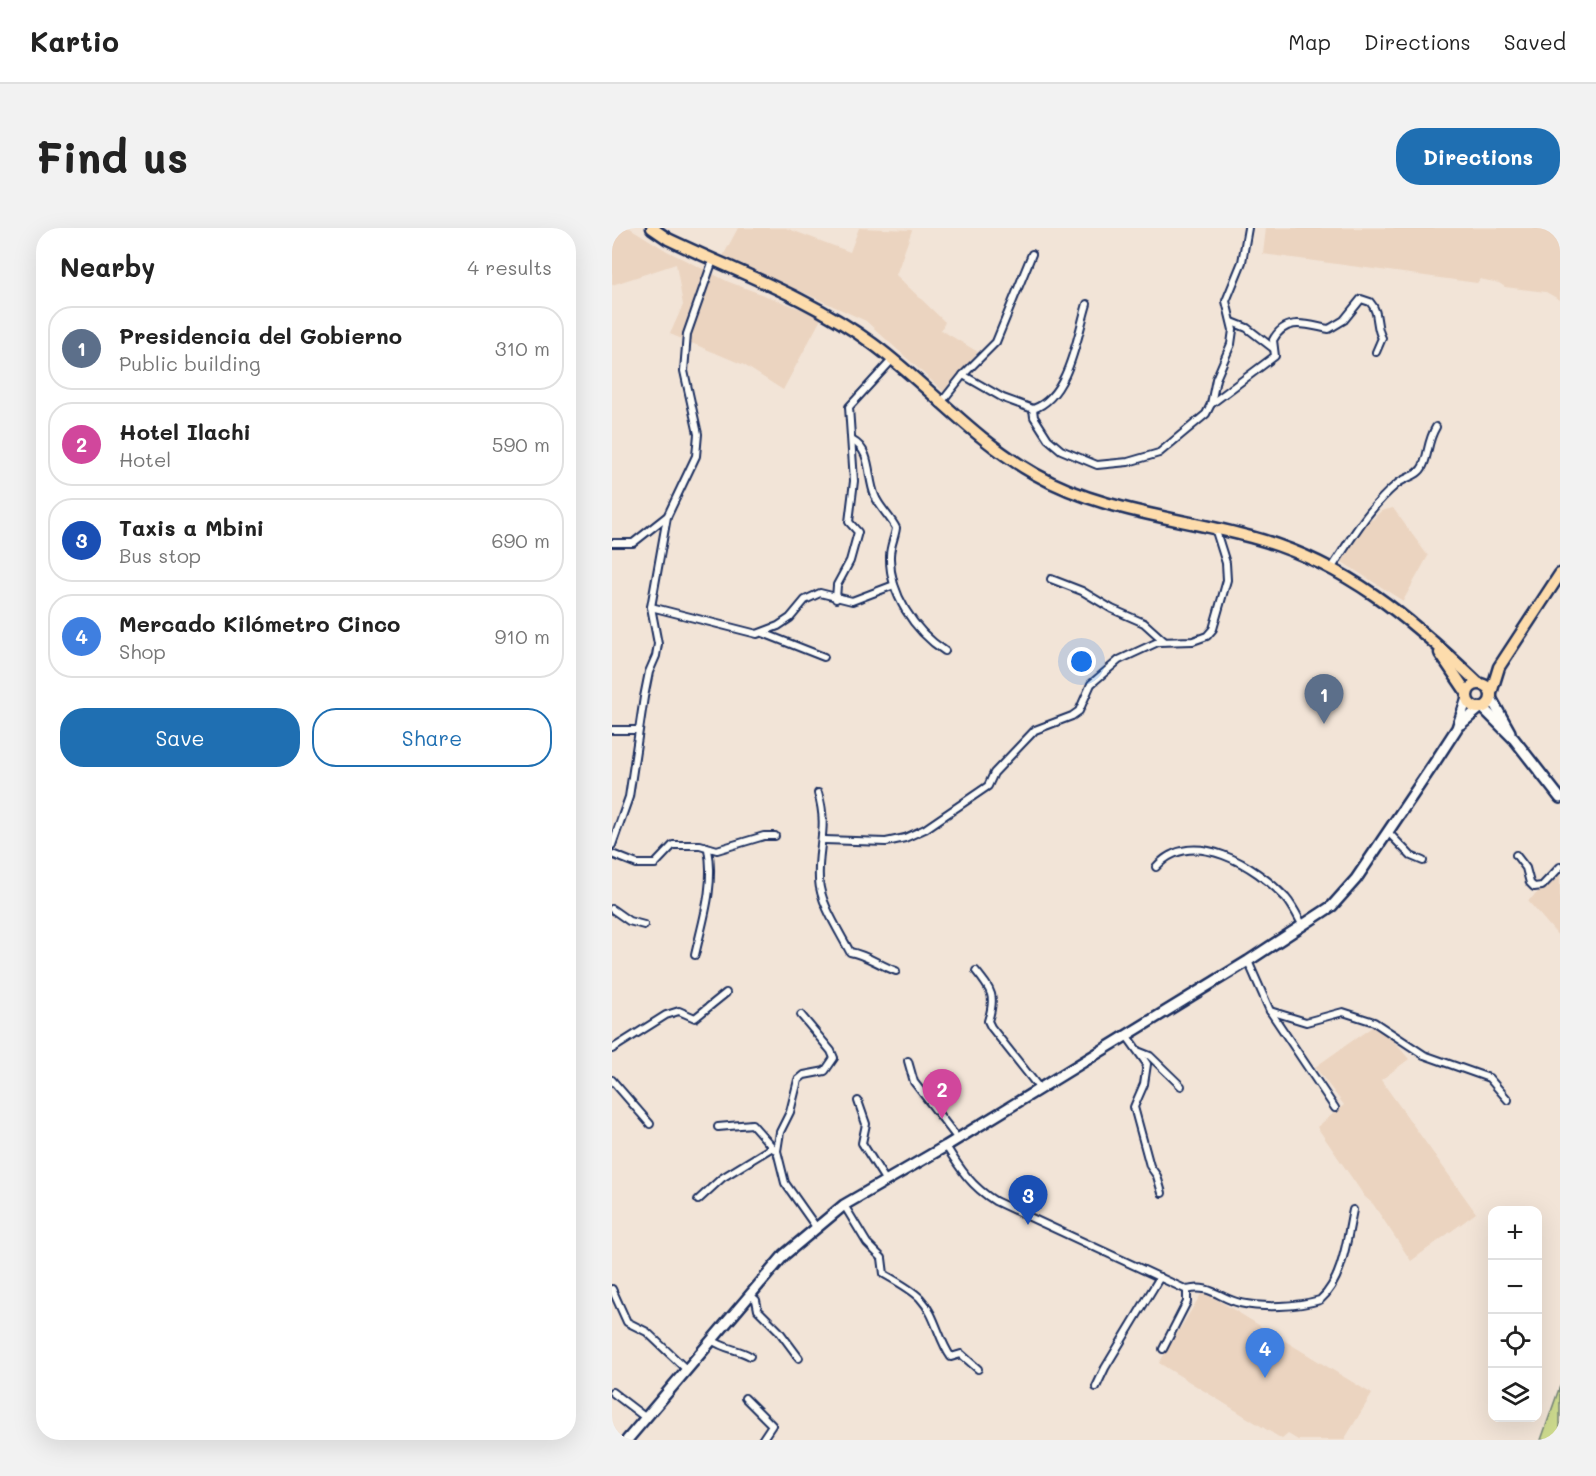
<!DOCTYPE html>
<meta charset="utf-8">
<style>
:root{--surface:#fff;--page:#f2f2f2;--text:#222;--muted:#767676;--line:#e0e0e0;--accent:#1f6fb2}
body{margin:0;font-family:Mali,sans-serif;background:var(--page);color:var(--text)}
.controls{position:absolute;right:18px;bottom:18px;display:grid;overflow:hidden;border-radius:12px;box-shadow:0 6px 24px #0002}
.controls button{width:54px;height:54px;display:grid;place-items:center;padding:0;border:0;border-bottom:2px solid var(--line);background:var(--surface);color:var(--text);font:30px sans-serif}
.you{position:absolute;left:470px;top:434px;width:21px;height:21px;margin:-15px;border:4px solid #fff;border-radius:50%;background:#1a73e8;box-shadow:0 0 0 9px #1a73e833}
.badge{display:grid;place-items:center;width:39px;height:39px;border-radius:50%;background:var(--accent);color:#fff;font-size:20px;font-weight:700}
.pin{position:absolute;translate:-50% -50px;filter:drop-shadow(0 2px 3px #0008)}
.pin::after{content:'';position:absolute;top:32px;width:21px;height:18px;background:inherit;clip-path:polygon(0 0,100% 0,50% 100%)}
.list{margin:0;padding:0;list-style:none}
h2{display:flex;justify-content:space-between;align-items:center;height:78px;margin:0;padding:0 24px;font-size:26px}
h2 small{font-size:20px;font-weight:400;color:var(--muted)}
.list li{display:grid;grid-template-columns:39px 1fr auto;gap:18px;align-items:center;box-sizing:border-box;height:84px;margin:0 12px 12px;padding:0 12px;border:2px solid var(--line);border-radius:24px}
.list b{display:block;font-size:22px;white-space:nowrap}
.list p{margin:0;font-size:20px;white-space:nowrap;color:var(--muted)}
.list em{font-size:20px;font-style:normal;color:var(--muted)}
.actions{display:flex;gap:12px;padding:18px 24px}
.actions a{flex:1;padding:14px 0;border:2px solid var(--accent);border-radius:24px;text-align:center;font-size:21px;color:var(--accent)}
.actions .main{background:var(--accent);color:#fff}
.icon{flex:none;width:33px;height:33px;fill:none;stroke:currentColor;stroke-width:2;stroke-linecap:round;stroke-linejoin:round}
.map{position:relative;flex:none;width:948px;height:1212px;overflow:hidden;border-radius:24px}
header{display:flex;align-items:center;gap:36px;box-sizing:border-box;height:84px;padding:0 30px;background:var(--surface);border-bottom:2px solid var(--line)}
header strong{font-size:28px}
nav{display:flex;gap:33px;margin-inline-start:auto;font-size:21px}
.intro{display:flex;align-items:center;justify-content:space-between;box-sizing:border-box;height:144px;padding:0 36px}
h1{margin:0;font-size:42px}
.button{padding:15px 27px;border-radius:24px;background:var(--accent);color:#fff;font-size:21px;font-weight:700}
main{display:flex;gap:36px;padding:0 36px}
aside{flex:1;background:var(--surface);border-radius:24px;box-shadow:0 6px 24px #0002}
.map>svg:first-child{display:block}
.built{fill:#ebd4c0}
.green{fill:#ccd98d;stroke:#748476;stroke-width:1.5}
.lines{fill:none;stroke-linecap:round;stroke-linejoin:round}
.minor-casing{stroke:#1b2f5e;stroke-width:10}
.secondary-casing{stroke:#1b2f5e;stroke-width:14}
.primary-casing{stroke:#1b2f5e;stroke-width:15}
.minor{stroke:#fdfcf7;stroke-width:6}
.secondary{stroke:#fdfcf7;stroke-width:9}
.primary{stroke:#fddcac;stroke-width:10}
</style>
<header>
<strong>Kartio</strong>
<nav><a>Map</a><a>Directions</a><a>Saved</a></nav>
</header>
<div class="intro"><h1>Find us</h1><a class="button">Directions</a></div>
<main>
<aside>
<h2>Nearby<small>4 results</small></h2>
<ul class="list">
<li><span class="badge" style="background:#5c6f8a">1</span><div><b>Presidencia del Gobierno</b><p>Public building</p></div><em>310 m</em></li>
<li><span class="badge" style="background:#d1479c">2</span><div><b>Hotel Ilachi</b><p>Hotel</p></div><em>590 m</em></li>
<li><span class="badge" style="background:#1a4fb4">3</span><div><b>Taxis a Mbini</b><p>Bus stop</p></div><em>690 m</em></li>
<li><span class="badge" style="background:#3f7fe0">4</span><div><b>Mercado Kilómetro Cinco</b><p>Shop</p></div><em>910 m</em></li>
</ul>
<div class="actions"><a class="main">Save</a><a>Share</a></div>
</aside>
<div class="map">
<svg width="948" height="1212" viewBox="0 0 948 1212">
<rect width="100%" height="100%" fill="#f2e4d7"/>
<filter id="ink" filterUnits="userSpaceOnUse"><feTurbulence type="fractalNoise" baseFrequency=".0167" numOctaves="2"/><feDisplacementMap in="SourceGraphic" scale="12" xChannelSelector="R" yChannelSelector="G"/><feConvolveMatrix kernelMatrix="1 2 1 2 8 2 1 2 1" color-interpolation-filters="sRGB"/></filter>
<g filter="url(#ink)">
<!-- built -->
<g class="built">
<path d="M0,0h18l37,23 62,31 93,35 -39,73 -39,-25 -74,-31 13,-29 -7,-41 -64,21z"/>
<path d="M126,0h48l64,24 9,-24 53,2 -16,45 49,47 -4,8 37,22 -34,40 -78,-71 -143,-65z"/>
<path d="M654,0h294v72l-14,-8 -41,-5 -6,-4 -19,-4 -3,4 -214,-29z"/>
<path d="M781,280l35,48 -25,45 -64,-41 28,-42 5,2 9,-9z"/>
<path d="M948,645v65l-32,-37z"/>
<path d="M763,797l11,7 23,27 -28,21 95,133 -65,48 -38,-57 -8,-7 -48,-70 27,-22 -29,-38z"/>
<path d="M591,1063l169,103 -28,46h-46l-10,-6 -6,5 -123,-76z"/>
</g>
<!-- green -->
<path class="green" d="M948,1158v54h-19z"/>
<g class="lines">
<defs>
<g id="minor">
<path d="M620,94l15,6 26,20"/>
<path d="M351,147l40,23 30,11 1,8 14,22 13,11 36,15 31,-3 31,-9 47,-39 5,-10 5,-25 15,-35 2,-14 -7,-29 16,-39 6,-34"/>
<path d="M328,176l23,-29 33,-33 36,-88"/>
<path d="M599,176l64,-48 -2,-16c13,-24 34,-15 56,-11l15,-9 17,-21 9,3c10,11 5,24 12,36l-6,14"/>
<path d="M421,181c36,-12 44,-73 54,-105"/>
<path d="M241,213c19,10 14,37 22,55 4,11 15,20 21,32 -1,9 -6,18 -6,28 -1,37 24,75 55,95"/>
<path d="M0,315h21l33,-26"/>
<path d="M719,341c20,-30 38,-62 66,-85 8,-7 22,-8 26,-18 6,-13 4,-24 13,-39"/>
<path d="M439,351l31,12 30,18 32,14 20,18"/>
<path d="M224,371l1,-14 13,-24 8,-29 -9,-10 5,-41 -5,-74 43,-47"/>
<path d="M39,379l106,27 21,-8 12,-8 15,-18 15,-7 32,8 42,-16"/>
<path d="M151,405l61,24"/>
<path d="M0,502h26"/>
<path d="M206,565c11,36 -1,53 1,87 1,23 20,51 31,72 17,3 29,13 46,19"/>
<path d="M776,604l23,24 12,5"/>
<path d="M212,612l62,2 19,-4 20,-9 63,-43 6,-13 41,-43 37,-14 7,-5 12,-27 28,-24 39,-18 35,-1 14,-5 6,-7 14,-49 -1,-17 -11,-35"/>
<path d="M0,617l17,-48 15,-100 5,-25 7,-16 2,-12 -7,-37 16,-90 29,-61 2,-22 -14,-63 3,-37 26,-74"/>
<path d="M0,626l25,10h18l18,-19h27l17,5 47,-14h11"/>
<path d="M904,627l10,13 4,15 4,4 8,-1 18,-19"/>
<path d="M544,639c36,-41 100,-1 130,31 7,8 12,19 17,28"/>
<path d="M0,681l17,12 15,4"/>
<path d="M83,727c8,-35 20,-70 13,-106"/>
<path d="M636,733l22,50 65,97"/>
<path d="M364,743c16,20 20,25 12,50l3,6 49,62"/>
<path d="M658,783l36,11 37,-10 31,10 50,33 65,23 19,22"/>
<path d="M189,787l30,36 3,7 -9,13 -21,4 -6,5 -8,32 -10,20 -3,19 8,32 31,44"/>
<path d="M514,807l21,29 -3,20 -10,23 16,59 7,10 5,17"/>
<path d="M0,821l54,-34 13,-4 16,7 31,-25"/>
<path d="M528,824l10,4 31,30"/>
<path d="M296,833l6,21 44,57"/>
<path d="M0,852l38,44"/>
<path d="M246,873l8,23 -4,19 24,38"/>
<path d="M106,899l34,-3 22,25"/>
<path d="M334,918c14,23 26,41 49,55l192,89v12l-24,47"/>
<path d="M86,972l24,-22 49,-30"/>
<path d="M232,977l23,38 15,15 2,16c12,7 27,15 36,24 16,17 18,41 31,59l10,-3 17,15"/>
<path d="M0,1061l15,33 20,10 40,38"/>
<path d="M575,1062c24,-6 31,8 53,13 24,5 56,4 80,-3 23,-20 27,-62 33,-90"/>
<path d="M138,1067l6,5 2,10 21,21 20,27"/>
<path d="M100,1112c12,9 26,9 38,16"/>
<path d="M484,1159l9,-19 55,-91"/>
<path d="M0,1164l34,26"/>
<path d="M133,1170l27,27 -10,15"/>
</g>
<g id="secondary">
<path d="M879,470l19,34"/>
<path d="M870,479l32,32 46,59"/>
<path d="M849,496l19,-16"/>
<path d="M15,1212l157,-185 60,-50 102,-59 302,-185 84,-55 24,-27 79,-117 22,-34 10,-30"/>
</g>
<g id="primary">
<path d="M40,0l16,11c69,33 143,59 205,105 57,42 97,93 162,130 67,38 143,43 216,63 94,25 159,81 227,146"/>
<path d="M828,425l27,40"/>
<circle cx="867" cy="468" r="12"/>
<path d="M879,465l8,-26 61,-93"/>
</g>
</defs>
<!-- minor casing -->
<use href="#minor" class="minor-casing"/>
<!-- secondary casing -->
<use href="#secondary" class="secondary-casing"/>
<!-- primary casing -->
<use href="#primary" class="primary-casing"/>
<!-- minor -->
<use href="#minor" class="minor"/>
<!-- secondary -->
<use href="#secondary" class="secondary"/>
<!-- primary -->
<use href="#primary" class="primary"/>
</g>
</g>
</svg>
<div class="controls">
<button>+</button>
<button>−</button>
<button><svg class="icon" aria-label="locate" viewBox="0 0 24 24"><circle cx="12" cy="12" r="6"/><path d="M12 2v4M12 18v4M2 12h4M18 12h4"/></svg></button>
<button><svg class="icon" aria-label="layers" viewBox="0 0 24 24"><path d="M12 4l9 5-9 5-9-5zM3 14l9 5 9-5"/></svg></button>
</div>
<div class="you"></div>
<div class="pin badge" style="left:712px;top:496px;background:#5c6f8a">1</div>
<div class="pin badge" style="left:330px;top:891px;background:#d1479c">2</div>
<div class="pin badge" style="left:416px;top:997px;background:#1a4fb4">3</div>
<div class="pin badge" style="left:653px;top:1150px;background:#3f7fe0">4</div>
</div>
</main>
